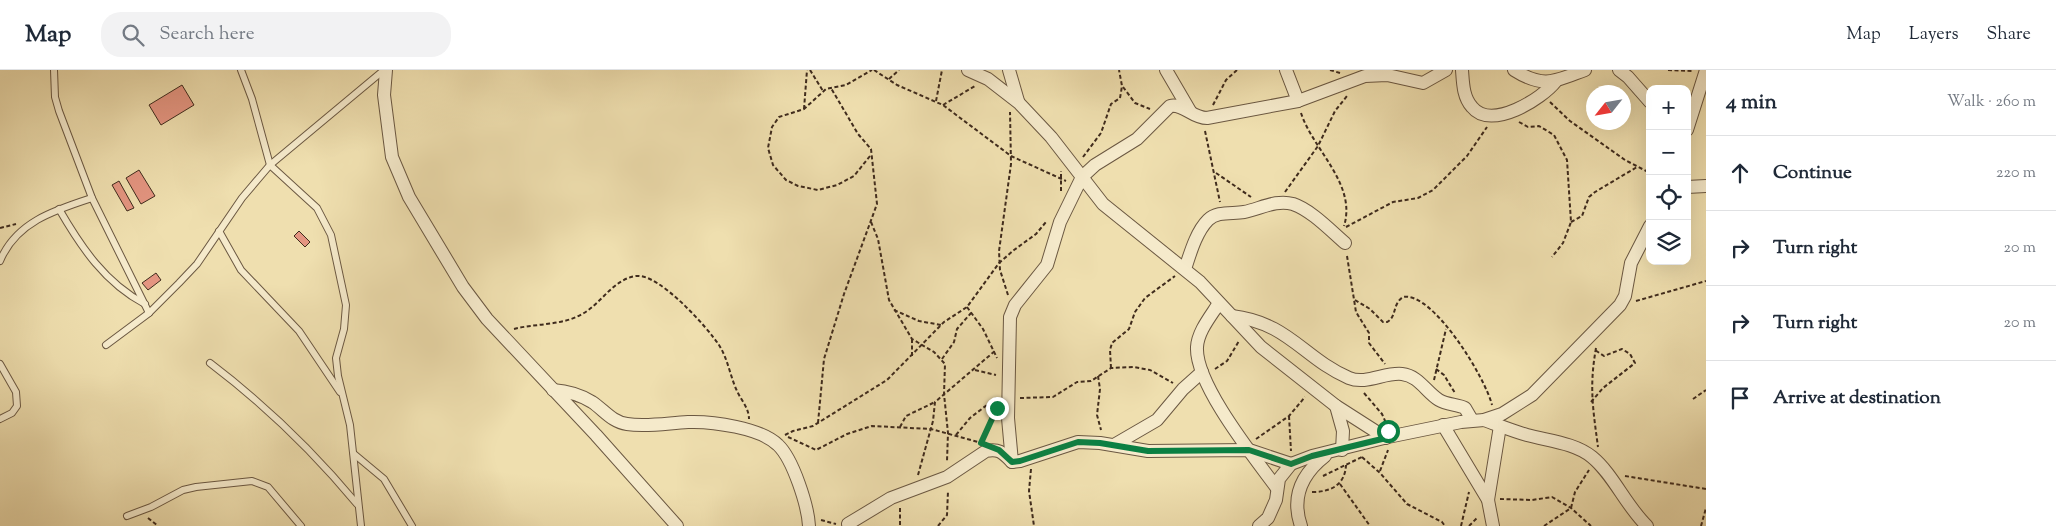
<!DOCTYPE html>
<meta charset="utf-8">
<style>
:root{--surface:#fff;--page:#f2f2f3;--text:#1f2937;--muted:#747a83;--line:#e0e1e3}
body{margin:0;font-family:"Sorts Mill Goudy",serif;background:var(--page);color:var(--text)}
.controls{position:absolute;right:15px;top:15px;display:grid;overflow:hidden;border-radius:10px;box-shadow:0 5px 20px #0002}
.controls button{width:45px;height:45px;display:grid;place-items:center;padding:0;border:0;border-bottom:1px solid var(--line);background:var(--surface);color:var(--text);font:25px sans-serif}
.compass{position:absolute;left:1586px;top:15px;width:45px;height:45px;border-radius:50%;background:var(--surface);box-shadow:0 5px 20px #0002;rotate:239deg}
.stop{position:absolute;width:15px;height:15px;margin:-11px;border:4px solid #0b8043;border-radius:50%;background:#fff}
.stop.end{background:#0b8043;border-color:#fff;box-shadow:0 1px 5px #0008}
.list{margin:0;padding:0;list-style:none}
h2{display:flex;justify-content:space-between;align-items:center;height:65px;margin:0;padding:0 20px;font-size:21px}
h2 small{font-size:16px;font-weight:400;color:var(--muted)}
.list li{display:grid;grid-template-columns:32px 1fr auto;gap:15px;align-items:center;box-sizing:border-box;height:75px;padding:0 20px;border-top:1px solid var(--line)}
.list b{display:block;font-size:19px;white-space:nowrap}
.list em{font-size:16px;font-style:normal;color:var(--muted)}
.icon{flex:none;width:28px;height:28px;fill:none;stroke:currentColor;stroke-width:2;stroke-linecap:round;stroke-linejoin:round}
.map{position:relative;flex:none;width:1706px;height:456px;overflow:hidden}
header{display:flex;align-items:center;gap:30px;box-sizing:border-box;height:70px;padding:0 25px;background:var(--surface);border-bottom:1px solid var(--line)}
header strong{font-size:24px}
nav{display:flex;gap:28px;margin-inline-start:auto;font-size:18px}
.search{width:350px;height:45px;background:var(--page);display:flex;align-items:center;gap:12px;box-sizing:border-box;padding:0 18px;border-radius:20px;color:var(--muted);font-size:19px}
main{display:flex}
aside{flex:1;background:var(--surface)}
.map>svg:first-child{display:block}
.building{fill:#e49581;stroke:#3f2b1d}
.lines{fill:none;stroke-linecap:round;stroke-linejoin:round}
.lane-casing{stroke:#6b5842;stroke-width:8}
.street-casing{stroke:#6b5842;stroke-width:14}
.path{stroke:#3f2b1d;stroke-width:2;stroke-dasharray:4 2.5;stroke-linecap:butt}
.lane{stroke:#f5eacb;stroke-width:6}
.street{stroke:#f5eacb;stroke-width:12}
.route{stroke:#0b8043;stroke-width:6}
</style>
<header>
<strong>Map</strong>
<div class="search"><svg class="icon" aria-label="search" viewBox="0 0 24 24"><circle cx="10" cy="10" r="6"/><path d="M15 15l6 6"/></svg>Search here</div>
<nav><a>Map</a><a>Layers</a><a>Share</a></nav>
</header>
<main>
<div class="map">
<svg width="1706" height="456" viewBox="0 0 1706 456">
<rect width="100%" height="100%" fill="#efdfaf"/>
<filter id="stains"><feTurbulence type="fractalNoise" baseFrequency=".004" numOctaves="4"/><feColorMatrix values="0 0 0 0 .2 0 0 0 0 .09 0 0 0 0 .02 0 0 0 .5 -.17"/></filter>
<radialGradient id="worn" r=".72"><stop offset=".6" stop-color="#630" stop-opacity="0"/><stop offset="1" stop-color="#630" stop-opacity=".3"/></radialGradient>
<!-- building -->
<g class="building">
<path d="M182,15l12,20 -33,20 -12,-20z"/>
<path d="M139,100l16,26 -14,8 -15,-26z"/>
<path d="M119,111l15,27 -7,3 -15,-26z"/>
<path d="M299,161l11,11 -5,5 -11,-11z"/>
<path d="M156,203l5,7 -13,10 -6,-7z"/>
</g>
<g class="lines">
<defs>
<g id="lane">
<path d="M54,0l1,27 4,14 33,87 57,115"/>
<path d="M241,0l11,29 18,66 47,43 14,27 15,70 -2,24 -8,29 2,18 12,49 11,101"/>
<path d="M59,139c22,38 46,74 86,95"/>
<path d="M219,161l22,39 58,61 41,61"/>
<path d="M0,191c16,-39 55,-51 92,-63"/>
<path d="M106,275l43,-32 30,-30 18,-19 45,-66 28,-33 114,-95"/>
<path d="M210,293c54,41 103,88 147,141"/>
<path d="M0,294l16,28 1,14 -5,7 -12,6"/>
<path d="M354,384l30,25 28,47"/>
<path d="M127,446l24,-9 32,-17 13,-3 56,-6 16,6 33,39"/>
</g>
<g id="street">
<path d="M386,0l-2,25 8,62 17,40 54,90 24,32 109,116 81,91"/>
<path d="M968,0l20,9 31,24 32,34 52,67 97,78 61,65 75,59 50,32"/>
<path d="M1009,0l9,31"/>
<path d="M1166,0l24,41"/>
<path d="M1286,0l12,31"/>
<path d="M1462,0c1,13 1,27 10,37 19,24 70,-8 84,-26"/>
<path d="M1514,0c30,19 41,11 71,0"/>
<path d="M1619,0l9,7 22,25"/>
<path d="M1687,60l19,-60"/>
<path d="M1687,117l19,-1"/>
<path d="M1185,199c5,-15 11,-37 23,-49 9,-9 24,-6 36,-8 16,-3 32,-13 49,-8 18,6 37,26 52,39"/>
<path d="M1219,233c-8,13 -21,28 -22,44 -2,37 57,110 79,140"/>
<path d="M1232,246c57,7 71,42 117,62 17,7 36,-6 53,-4 17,2 24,18 37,26 8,5 18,4 26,8l7,12"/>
<path d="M553,320c14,1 26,4 39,12 12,8 20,20 35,22 20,3 41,-1 61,-2 24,-1 73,6 90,23 15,14 30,61 31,81"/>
<path d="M1336,336l7,25 -1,19"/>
<path d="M1484,350c14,5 29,11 43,15 22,6 48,8 65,22 21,17 34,49 55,69"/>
<path d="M1443,355l45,75 5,26"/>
<path d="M1114,375l43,-25 26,-31 19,-17"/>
<path d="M1012,392l-4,-44 2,-101 5,-12 32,-40 13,-43 22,-45 13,-12 42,-26 33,-33c13,-3 22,12 37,12l91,-17 67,-25 22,-1 36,8 23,-13"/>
<path d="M1488,430l12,-74"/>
<path d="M848,454l43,-26 56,-21 39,-26c13,-3 17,2 26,11l8,-1 58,-19 22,1 48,8 101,-1 42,14"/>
<path d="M1259,456l9,-8 8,-18 3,-21 12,-15 21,-8 76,-19 73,-15 23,-2 18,-6 30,-19 88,-90 5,-9 6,-33 19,-37"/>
<path d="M1301,456c-10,-29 1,-52 24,-70"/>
</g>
</defs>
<!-- lane casing -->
<use href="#lane" class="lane-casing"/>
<!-- street casing -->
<use href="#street" class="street-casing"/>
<!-- path -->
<g class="path">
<path d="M810,0l13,21"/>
<path d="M874,0l23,15 46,20 68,51 55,25"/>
<path d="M1330,0l10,3"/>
<path d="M1668,0l25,1"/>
<path d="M889,9l10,-9"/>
<path d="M1123,17l12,16 15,6"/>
<path d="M936,31l6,-31"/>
<path d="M1550,32l20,19 55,39 25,13"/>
<path d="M943,35l32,-19"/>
<path d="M1213,35l13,-25 11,-10"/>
<path d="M804,39l3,-39"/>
<path d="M1301,43c12,37 56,71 43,113"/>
<path d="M1519,52l9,5 11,-1 15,9 13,25 4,62 -8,21 -11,14"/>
<path d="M1205,61l15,71"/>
<path d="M870,86l-16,20 -17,9 -19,5 -20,-4 -12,-6 -13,-15 -5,-17 4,-21 7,-10 25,-8 22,-20 20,-4 26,-15"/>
<path d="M1083,87l18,-24 10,-29 9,-6 2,-12 -3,-16"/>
<path d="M1216,103l35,24"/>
<path d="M1061,121v-20"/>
<path d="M1285,122l33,-46 17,-35 12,-15"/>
<path d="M871,152l7,17 11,61 23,39 22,13 11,12 -1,30 4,39 -1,28"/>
<path d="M1571,152l11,-6 7,-19 6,-5 42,-25"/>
<path d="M1346,157l47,-25 25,-4 15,-8 34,-34 20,-29"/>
<path d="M0,158l16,-4"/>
<path d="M1347,186l9,56 13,21v10l16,21"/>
<path d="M1008,225l-8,-25 -1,-19 12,-87 -1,-52"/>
<path d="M1355,230l15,9 13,13h4c10,-5 5,-18 16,-25 30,-6 83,82 89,108"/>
<path d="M1636,231l70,-20"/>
<path d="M967,237l16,22 14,29"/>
<path d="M894,240l25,11 22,4"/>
<path d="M514,259c23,-6 49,-3 70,-16 18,-11 30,-34 52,-37 23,-3 71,51 83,69 9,14 11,31 18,46 4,9 12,17 12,28"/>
<path d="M912,269v17"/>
<path d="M1596,278c-7,39 -3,61 2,99"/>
<path d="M942,289l12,-17 3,-13 14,-16"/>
<path d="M1111,298l-1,-18 2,-7 17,-14 6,-17 10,-14 30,-22"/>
<path d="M1215,299l12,-8 12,-20"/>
<path d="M1436,299l8,6 11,18"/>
<path d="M975,300l21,5"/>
<path d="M1098,306l2,13 -3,26 4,15"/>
<path d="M1434,310l12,-51"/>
<path d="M1364,323l18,21 4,9"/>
<path d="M1020,328l33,-1 24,-15 14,-1 20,-13 23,-1 16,3 23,13"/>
<path d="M1693,329l13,-9"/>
<path d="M1591,332l12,-14 32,-25 -5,-9 -8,-5 -18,7 -9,-6"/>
<path d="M1289,346l2,35"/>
<path d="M818,353l6,-64 20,-65 33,-90 -6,-55 -13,-15 -27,-46"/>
<path d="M900,357l6,-11 29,-14"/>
<path d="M785,365l8,-4 20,-5 74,-46 57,-58 23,-15 32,-44 15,-13 22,-16 10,-12"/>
<path d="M956,365l14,-17 26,-20"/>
<path d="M788,367l28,13 31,-16 25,-8 59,3 47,13"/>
<path d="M983,369l13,-28"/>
<path d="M1256,369l33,-23 16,-19"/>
<path d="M1362,387l18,16 27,31 35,18 3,4"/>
<path d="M1031,399l-2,22 5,35"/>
<path d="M1380,401l8,-21"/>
<path d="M918,405l15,-54 2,-19 61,-52"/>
<path d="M1323,406l39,-19"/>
<path d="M1625,406l81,13"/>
<path d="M1340,414l30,42"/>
<path d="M1312,422c19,0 33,-7 34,-27"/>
<path d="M1500,429l32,1 20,-3 19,11 20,18"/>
<path d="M900,438v18"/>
<path d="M148,448l10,8"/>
<path d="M821,450l15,4"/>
<path d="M938,456l9,-11 1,-24"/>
<path d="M1461,456l8,-34"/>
<path d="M1469,456l9,-9"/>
<path d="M1544,456l27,-18 4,-16 14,-22"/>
<path d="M1701,456l5,-18"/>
</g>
<!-- lane -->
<use href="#lane" class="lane"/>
<!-- street -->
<use href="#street" class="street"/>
</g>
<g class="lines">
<!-- route -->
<path class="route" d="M997,338l-16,35 18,7 13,12 8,-1 58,-19 22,1 48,8 101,-1 42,14 21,-8 74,-18 2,-7"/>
</g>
<rect width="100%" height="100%" filter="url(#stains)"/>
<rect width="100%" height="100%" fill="url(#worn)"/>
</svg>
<div class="controls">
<button>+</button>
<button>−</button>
<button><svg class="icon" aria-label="locate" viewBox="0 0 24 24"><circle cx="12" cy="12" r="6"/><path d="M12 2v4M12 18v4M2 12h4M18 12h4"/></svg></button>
<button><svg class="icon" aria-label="layers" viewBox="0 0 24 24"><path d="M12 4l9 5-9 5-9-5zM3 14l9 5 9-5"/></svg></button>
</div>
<svg class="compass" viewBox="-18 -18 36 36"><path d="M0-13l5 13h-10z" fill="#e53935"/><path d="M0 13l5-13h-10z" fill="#747a83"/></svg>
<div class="stop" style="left:1388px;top:361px"></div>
<div class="stop end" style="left:997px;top:338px"></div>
</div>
<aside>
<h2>4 min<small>Walk · 260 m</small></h2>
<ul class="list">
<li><svg class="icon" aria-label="ahead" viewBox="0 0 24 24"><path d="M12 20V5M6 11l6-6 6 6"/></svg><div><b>Continue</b></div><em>220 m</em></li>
<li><svg class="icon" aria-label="right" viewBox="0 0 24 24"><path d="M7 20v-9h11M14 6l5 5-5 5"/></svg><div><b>Turn right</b></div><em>20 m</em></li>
<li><svg class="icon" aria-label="right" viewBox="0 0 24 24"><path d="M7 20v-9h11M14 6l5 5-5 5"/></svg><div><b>Turn right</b></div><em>20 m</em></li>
<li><svg class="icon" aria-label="arrive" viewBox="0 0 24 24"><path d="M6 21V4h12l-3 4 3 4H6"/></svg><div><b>Arrive at destination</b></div></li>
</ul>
</aside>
</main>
